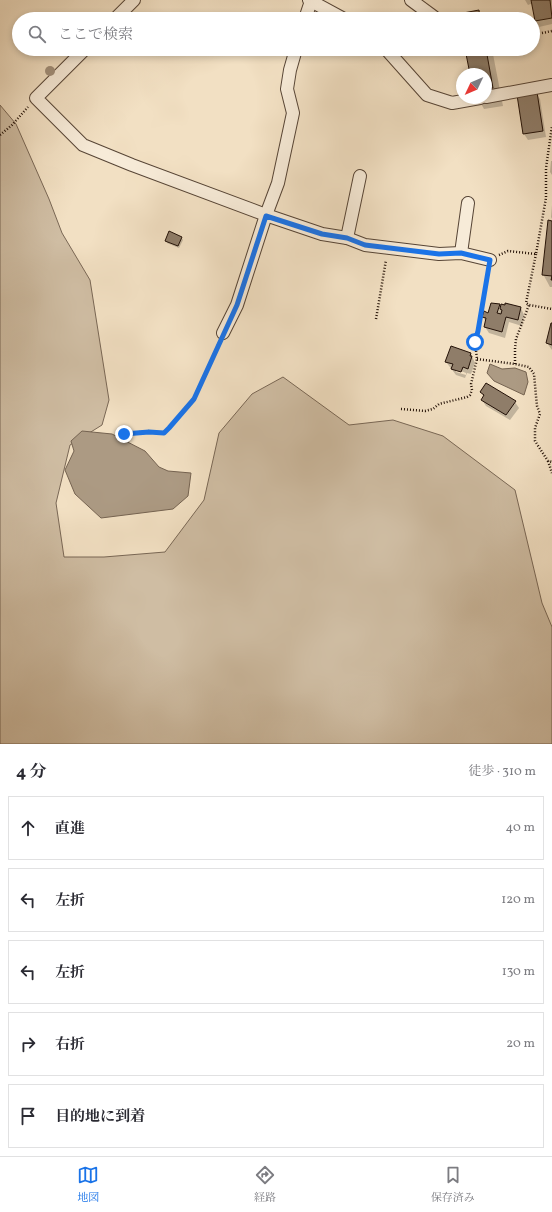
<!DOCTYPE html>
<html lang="ja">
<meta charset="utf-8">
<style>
:root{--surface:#fff;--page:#f7f7f7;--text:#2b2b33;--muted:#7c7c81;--line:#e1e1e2;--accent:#1a73e8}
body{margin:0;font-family:Vollkorn,"Noto Serif JP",serif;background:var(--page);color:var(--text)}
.compass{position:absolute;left:456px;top:68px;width:36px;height:36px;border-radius:50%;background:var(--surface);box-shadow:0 2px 6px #0003;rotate:226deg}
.stop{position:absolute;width:12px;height:12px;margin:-9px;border:3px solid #1a73e8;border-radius:50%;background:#fff}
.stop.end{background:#1a73e8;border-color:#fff;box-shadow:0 1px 4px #0008}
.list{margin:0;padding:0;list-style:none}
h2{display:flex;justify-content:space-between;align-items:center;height:52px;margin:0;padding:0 16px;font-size:17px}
h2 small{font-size:13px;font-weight:400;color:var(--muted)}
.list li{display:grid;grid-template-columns:26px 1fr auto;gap:12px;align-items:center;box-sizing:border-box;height:64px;margin:0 8px 8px;padding:0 8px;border:1px solid var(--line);border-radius:0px}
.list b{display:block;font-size:15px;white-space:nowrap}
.list em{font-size:13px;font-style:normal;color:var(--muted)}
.icon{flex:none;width:22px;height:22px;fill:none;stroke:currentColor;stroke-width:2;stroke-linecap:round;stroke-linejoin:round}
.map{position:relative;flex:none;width:552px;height:744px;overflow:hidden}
.search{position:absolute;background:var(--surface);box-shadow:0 2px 6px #0003;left:12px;right:12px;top:12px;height:44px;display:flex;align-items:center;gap:10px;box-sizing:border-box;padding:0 14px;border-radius:22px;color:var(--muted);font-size:15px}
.sheet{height:412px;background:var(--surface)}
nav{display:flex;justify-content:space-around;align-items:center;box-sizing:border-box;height:56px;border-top:1px solid var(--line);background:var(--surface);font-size:11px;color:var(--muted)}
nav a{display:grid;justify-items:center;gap:2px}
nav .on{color:var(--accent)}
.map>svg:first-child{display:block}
.green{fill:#cfbda3;stroke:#796755}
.water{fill:#ac9a83;stroke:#756351}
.shadow{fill:#0003;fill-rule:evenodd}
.building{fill:#8f7d69;stroke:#231107}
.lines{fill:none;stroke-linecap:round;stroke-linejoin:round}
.street-casing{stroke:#574536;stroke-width:14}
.path{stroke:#231107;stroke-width:2.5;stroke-dasharray:1 2;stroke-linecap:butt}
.street{stroke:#f7ebd8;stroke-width:12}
.tree{fill:#a18f7a}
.route{stroke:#1a73e8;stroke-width:5}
</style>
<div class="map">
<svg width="552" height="744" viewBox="0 0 552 744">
<rect width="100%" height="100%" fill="#f2e0c3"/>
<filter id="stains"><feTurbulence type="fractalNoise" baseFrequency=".005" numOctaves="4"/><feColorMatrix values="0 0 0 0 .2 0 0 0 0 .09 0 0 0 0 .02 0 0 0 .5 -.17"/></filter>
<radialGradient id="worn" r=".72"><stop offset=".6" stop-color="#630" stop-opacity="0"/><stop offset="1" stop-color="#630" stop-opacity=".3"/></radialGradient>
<!-- green -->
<path class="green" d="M0,105l16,19 33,75 13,34 28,47 19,120 -7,25 -32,20 -14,58 8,54h40l61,-5 39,-52 15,-67 33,-39 31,-17 66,48 44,-5 50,16 72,54 27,113 10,24v117h-552z"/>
<!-- water -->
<g class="water">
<path d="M490,364l12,5 13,-1 11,4 2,10 -4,13 -30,-14 -7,-8z"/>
<path d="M82,431l30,3 33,17 14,16 9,4 23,2 -3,23 -15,13 -72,9 -26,-24 -10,-24 9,-19 -3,-10z"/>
</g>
<!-- shadow -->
<g class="shadow">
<path d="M525,0h27v24l-13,3 -4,-6 -2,-18 -5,2z"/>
<path d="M478,11l5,8h-23z"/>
<path d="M466,49h26l11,57 -19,3 -6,-11h8v-24h-15z"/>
<path d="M536,93l4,6 6,38 -18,3 -4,-6z"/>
<path d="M551,161h1v14l-2,-3z"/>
<path d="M552,205v14l-1,-2z"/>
<path d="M552,222v65h-2l-7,-13z"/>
<path d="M181,237l2,3 -4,8 -12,-5 -1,-3z"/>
<path d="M506,304l15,4 3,7 -2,11 -13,-4 -4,16 -16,-5 -4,-6 1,-5 -3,-5 6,-3 10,-9 2,4 4,-3z"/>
<path d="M552,324v26l-5,-7z"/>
<path d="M471,354l4,9 -4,11 -4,-1 -2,5 -9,-3 -10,-13zM456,369l10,4v2l-10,-3z"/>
<path d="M486,384l29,18 4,6 -9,12 -24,-14 -4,-6 2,-3 -3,-5z"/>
</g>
<!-- building -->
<g class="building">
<path d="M531,0h19l2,18 -17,3z"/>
<path d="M479,10l1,9h-21l-1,-5z"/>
<path d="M465,49h21l7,39 -7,1v-15h-16z"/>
<path d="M537,92l6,39 -20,3 -6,-39z"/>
<path d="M548,220l4,1v59h-1l1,-4 -10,-1z"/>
<path d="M169,231l13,6 -4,9 -13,-5z"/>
<path d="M491,303l9,1 -3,9 4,1 1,-4 -2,-1 1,-5 4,1v-2l16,4 -3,13 -12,-3 -4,15 -18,-5 2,-9 -4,-1 2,-6 4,2z"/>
<path d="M551,323h1v22l-6,-2z"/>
<path d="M451,346l20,7 -1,3h2l-4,13 -5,-2 -2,5 -10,-3 2,-5 -8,-2z"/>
<path d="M486,383l30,18 -10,14 -25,-15 3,-5 -4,-3z"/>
</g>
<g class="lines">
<defs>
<g id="street">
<path d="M309,0l35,19"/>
<path d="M411,0l23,17"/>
<path d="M115,19l19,-19"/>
<path d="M305,19l6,-18"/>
<path d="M85,49l-49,49 47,47 49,20 134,50 56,19 25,4 18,7 74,9 22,-1 29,7"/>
<path d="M386,49l41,46 25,8 28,-5"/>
<path d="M486,97l66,-12"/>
<path d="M347,238l13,-62"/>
<path d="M461,253l7,-50"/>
<path d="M223,333l14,-28 29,-90 12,-32 15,-70 -6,-24 3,-19 6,-21"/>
</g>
</defs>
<!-- street casing -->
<use href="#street" class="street-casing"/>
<!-- path -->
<g class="path">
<path d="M542,33l10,-2"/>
<path d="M0,135l12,-10 16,-18"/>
<path d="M536,254l-10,49 3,2 23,4"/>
<path d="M499,255l9,-4 28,3 10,-56v-30l6,-42"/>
<path d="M376,319l10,-59"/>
<path d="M477,359l38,5 14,3 5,7 2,22 1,10 3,8 -5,14v13l13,20 4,1"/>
<path d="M515,364v-16l1,-9 13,-34"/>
<path d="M401,409l24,2 8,-2 6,-5 28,-7 3,-2 2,-5 -1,-6 6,-25 -2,-17 3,-11 10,-61"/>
<path d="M124,434l25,-3 15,2 5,-5 25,-29 25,-56"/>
<path d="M548,461l4,12"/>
</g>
<!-- street -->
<use href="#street" class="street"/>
</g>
<!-- trees -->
<circle class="tree" cx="50" cy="71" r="5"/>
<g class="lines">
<!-- route -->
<path class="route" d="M124,434l25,-2 15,1 5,-5 25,-29 43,-94 29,-89 56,18 25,4 18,7 74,9 22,-1 29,7 -12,71 -3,11"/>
</g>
<rect width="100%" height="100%" filter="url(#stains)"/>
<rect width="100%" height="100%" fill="url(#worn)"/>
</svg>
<svg class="compass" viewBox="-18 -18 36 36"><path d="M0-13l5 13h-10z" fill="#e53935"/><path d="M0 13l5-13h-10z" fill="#7c7c81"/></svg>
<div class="stop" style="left:475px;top:342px"></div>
<div class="stop end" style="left:124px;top:434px"></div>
<div class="search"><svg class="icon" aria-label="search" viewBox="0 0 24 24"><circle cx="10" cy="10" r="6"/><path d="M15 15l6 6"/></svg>ここで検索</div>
</div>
<section class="sheet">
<h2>4 分<small>徒歩 · 310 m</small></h2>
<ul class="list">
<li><svg class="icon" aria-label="ahead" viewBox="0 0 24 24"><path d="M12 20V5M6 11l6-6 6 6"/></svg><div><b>直進</b></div><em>40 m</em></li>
<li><svg class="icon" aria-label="left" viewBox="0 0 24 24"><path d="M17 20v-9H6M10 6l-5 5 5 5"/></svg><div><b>左折</b></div><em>120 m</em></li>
<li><svg class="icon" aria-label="left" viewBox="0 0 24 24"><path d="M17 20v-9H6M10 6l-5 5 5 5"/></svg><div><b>左折</b></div><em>130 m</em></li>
<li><svg class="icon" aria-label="right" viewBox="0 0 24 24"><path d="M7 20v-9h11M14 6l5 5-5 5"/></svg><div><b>右折</b></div><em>20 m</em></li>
<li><svg class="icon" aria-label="arrive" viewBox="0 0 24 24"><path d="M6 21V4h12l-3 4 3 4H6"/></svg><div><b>目的地に到着</b></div></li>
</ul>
</section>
<nav>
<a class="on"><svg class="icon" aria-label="map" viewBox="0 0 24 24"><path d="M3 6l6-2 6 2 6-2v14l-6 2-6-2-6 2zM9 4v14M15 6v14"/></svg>地図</a>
<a><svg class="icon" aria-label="directions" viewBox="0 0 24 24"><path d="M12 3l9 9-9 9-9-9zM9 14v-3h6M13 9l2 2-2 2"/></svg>経路</a>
<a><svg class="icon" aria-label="saved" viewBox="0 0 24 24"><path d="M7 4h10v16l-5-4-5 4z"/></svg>保存済み</a>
</nav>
